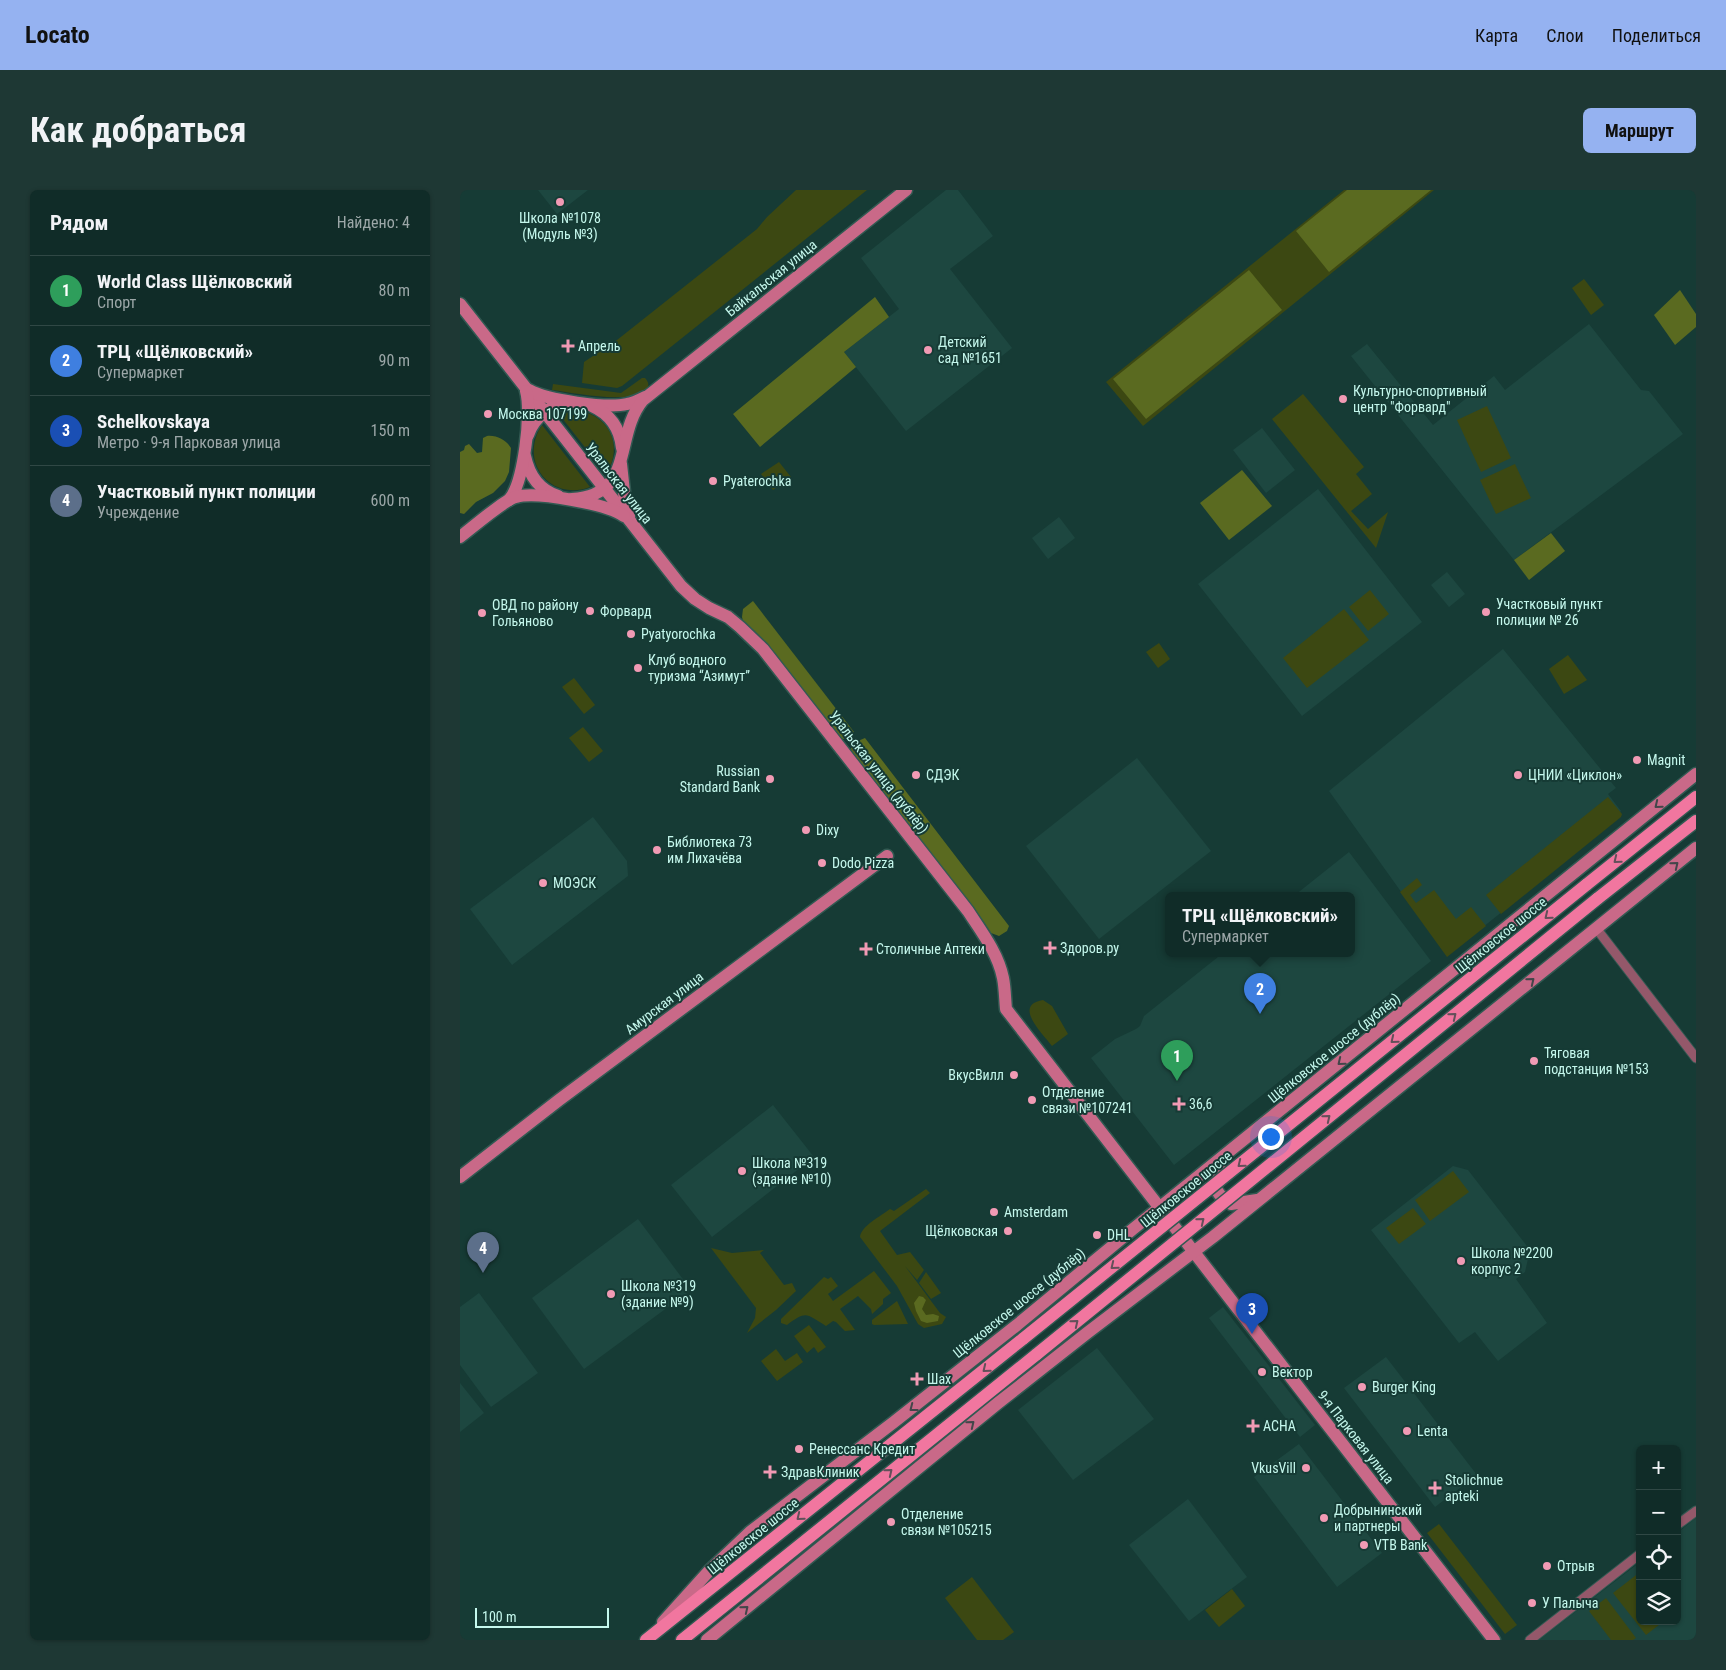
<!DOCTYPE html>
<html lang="ru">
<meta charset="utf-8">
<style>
:root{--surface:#102c28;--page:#1e3834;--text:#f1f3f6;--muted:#9ca7a8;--line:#304845;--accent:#95b2f1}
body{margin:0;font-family:"Roboto Condensed",sans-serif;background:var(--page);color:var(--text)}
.controls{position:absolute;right:15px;bottom:15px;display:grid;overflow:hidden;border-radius:8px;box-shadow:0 1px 4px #0004}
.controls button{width:45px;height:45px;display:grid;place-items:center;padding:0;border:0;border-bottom:1px solid var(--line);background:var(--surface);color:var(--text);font:25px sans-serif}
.scale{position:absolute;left:15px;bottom:12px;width:134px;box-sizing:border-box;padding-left:5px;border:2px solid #c5f8ed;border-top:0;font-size:14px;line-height:18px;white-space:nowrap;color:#c5f8ed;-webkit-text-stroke:4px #163b35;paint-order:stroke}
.you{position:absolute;left:810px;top:946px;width:18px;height:18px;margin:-12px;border:4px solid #fff;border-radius:50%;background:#1a73e8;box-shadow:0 0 0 8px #1a73e833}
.badge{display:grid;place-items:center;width:32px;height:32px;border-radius:50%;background:var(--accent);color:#fff;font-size:16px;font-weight:700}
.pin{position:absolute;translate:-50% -41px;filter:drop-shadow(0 1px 2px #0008)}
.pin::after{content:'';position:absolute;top:26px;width:18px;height:15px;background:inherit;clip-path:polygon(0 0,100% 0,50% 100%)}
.popup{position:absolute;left:705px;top:702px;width:190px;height:65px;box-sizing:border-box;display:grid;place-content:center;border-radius:8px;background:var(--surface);filter:drop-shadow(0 1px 4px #0005);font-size:16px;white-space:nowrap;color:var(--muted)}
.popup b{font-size:19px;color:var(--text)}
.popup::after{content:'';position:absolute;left:50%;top:100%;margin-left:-10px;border:10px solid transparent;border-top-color:var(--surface)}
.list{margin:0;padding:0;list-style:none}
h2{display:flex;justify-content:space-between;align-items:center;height:65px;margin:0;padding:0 20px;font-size:21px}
h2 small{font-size:16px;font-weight:400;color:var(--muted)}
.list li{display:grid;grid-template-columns:32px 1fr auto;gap:15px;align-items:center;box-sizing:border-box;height:70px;padding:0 20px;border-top:1px solid var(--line)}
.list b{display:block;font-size:19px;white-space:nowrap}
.list p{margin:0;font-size:16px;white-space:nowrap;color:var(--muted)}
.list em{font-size:16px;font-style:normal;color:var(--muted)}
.icon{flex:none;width:28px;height:28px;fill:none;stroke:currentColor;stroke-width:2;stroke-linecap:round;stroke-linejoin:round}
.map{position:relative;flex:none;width:1236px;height:1450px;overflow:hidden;border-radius:8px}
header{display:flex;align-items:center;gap:30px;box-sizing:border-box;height:70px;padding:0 25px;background:var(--accent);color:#111}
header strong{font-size:24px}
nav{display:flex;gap:28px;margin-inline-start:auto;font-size:18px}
.intro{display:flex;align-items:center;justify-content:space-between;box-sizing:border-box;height:120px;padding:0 30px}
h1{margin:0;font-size:35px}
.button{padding:12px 22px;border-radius:8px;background:var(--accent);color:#111;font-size:18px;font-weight:700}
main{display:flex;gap:30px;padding:0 30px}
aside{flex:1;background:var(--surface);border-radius:8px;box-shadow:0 1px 4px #0004}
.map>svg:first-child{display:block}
.built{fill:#1d4740}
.green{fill:#3c4812}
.forest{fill:#5a6a20}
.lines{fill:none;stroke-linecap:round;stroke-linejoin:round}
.street-casing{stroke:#325952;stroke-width:11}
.secondary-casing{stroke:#325952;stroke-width:15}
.primary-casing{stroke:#325952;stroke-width:15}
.street{stroke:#94586a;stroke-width:9}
.secondary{stroke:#c96988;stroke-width:12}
.primary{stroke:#f1769f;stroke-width:12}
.primary-bridge-casing{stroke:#325952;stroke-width:15;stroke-linecap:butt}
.primary-bridge{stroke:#f1769f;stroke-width:12}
.oneway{stroke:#43464a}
.oneway2{stroke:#63505a}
.poi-dot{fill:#f19ab4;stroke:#163b35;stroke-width:2}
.labels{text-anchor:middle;stroke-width:4;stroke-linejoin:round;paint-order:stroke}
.poi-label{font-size:14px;fill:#c5f8ed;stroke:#163b35;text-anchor:start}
.street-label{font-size:14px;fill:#c5f8ed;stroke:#163b35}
</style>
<header>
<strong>Locato</strong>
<nav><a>Карта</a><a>Слои</a><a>Поделиться</a></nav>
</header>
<div class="intro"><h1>Как добраться</h1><a class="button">Маршрут</a></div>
<main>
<aside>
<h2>Рядом<small>Найдено: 4</small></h2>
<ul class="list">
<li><span class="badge" style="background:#2e9e5b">1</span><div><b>World Class Щёлковский</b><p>Спорт</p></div><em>80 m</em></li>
<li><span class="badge" style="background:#3f7fe0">2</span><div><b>ТРЦ «Щёлковский»</b><p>Супермаркет</p></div><em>90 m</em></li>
<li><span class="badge" style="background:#1a4fb4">3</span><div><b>Schelkovskaya</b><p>Метро · 9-я Парковая улица</p></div><em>150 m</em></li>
<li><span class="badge" style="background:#5c6f8a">4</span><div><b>Участковый пункт полиции</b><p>Учреждение</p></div><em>600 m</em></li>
</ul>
</aside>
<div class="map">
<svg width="1236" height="1450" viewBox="0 0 1236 1450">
<rect width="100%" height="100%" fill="#163b35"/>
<!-- built -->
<g class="built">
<path d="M78,0h50l-31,24z"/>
<path d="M486,0h12l35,46 -43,33 62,79 -106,83 -62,-79 55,-43 -38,-51z"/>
<path d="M1129,134l52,66 8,1 34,43 -169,126 -163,-204 16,-12 66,81 61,-49 11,14z"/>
<path d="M802,238l33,42 -29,23 -33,-43z"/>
<path d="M858,299l104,133 -120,94 -104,-132z"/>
<path d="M599,327l16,21 -27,21 -16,-21z"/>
<path d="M987,382l18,22 -16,13 -18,-22z"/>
<path d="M1043,459l113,139 -8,6 13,17 -77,67 -97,78 -118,-165z"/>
<path d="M677,568l74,93 -112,88 -73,-93z"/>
<path d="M133,627l34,44 1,15 -116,89 -42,-56z"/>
<path d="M889,662l82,109 -257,204 -83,-107 24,-19 21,-10 4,-3 4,-10 79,-63h128v-58h-56z"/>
<path d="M313,915l41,52 -102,80 -41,-52z"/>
<path d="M993,976l15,4 62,80 -5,22 -9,7 31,44 -49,38 -23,-29 -16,11 -88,-113z"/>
<path d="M178,1029l53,71 -107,79 -52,-71z"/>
<path d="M19,1103l59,80 -47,34 -31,-42v-58z"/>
<path d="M763,1117l92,118 -15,12 -91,-119z"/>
<path d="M637,1158l57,71 -81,61 -55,-70z"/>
<path d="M926,1167l91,118 -42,32 -91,-119z"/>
<path d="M0,1193l24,30 -24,19z"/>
<path d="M839,1254l83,109 -45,34 -83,-110z"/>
<path d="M728,1309l59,78 -58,44 -60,-76z"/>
<path d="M1236,1328v122h-157l101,-78v59h37v-88z"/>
</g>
<!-- green -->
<g class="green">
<path d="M336,0h71l-245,196 -5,2 -35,-5 2,-21 33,-22 140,-111 10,-12z"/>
<path d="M884,0h90l-291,236 -37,-44z"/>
<path d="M1124,89l20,26 -13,10 -19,-27z"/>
<path d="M182,188h3c4,4 5,9 0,13 -20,13 -69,2 -93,-1l1,-6 68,9z"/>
<path d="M843,204l61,73 -8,7 16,20 -21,17 17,18 20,-17 -12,36 -104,-129z"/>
<path d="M1027,216l24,52 -30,14 -24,-52z"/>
<path d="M113,220c35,2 52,35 33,64l-48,-61z"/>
<path d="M82,235l48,62c-40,15 -72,-26 -48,-62z"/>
<path d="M319,272l12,15 -18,13 -12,-16z"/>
<path d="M1055,274l16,34 -35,16 -16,-34z"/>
<path d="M910,400l19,24 -21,17 -19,-24z"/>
<path d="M884,419l25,31 -62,48 -24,-30z"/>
<path d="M699,453l11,16 -12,9 -12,-16z"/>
<path d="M1108,465l19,25 -23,14 -15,-25z"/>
<path d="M114,488l21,27 -11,9 -22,-27z"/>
<path d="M123,537l20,24 -14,11 -20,-24z"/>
<path d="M1148,607l14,17 -1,3 -120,97 -15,-19z"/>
<path d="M957,688l5,7 -12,10 6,8 18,-13 22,29 15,-12 15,19 -39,31 -47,-65z"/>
<path d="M583,810l9,6 16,28 -16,12c-9,-12 -40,-41 -9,-46z"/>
<path d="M993,981l16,21 -39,29 -15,-21z"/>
<path d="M466,999l4,4 -50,38 17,24 13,-3 14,18 -7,10 -12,-14 35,47 6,4 -4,7 -18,4 -6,-4 -21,-38 -37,-49c1,-11 21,-21 30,-28l4,2z"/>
<path d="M953,1018l13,16 -27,20 -13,-16z"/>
<path d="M251,1058l21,5 32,-3 -4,3 24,32 8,-2 4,8 -20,19 -29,23 8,-15 1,-10z"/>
<path d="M414,1081l17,22 -8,6v5l-11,10 -1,-5 -13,-13 -18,13 15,21 -10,1 -9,-9 -3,-1 -7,5c-20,-12 -19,-16 -39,-1l-6,-2v-4l43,-42 4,2 3,-2 7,9 -10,8 5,7z"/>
<path d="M466,1082l15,21 -10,6 -12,-16z"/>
<path d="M437,1111l11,23 -34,1 -2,-1v-4z"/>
<path d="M349,1135l17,22 -8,6 -4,-6 -7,6 -13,-17z"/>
<path d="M316,1159l9,12 12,-8 6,9 -26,19 -16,-20z"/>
<path d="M979,1334l78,101 -12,9 -78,-101z"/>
<path d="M1180,1382v49h24l-18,14 -33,-42z"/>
<path d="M512,1387l42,55 -11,8h-26l-32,-42z"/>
<path d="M772,1399l13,17 -26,21 -14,-17z"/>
<path d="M1146,1408l30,40 -3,2h-22l-22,-29z"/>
</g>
<!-- forest -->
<g class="forest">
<path d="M887,0h84l-102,82 -33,-41z"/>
<path d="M789,80l33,40 -136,109 -33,-40z"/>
<path d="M1220,100l16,24v13l-21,18 -21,-30z"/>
<path d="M415,107l14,20 -45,35 12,15 -96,80 -27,-33z"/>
<path d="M27,246c10,-1 19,4 24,12l-2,24 -4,9 -12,12 -17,9 -12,12 -4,-1v-61l4,-2 1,-4 4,-2 8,9 5,-1 1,-14z"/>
<path d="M782,280l30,36 -43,34 -29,-37z"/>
<path d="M1091,343l14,18 -36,29 -15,-20z"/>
<path d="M293,411l101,131 -7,6 -4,1 -5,-2 -95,-116 -1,-4 1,-8z"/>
<path d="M405,548l144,188 -2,5 -8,5 -8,-3 -15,-22 -124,-156 -1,-7 2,-5z"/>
<path d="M459,1106l4,1 3,3 -4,9 4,6 7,-1 6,2 -1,5 -11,2 -6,-2 -5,-10 -2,-8z"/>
</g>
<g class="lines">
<defs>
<g id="street">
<path d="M1136,738l100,130"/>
<path d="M1217,1335l19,-14"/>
<path d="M1070,1450l110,-86"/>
</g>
<g id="secondary">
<path d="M0,114l221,282 14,13 14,9 19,9 12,10 23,22 205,262c13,20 30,42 35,67 2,10 2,21 3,31l488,631"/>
<path d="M69,200c17,10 78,19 98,14 6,-1 12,-4 18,-7"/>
<path d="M132,216c18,8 28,23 30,42"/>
<path d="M68,245c6,-18 23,-31 42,-33"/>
<path d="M65,266c4,19 14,34 33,40"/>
<path d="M161,274l4,37 4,15"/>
<path d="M112,309c64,-4 41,-63 71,-99l263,-210"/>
<path d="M49,310c15,-17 23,-88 17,-109"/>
<path d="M0,347c12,-9 44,-37 56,-40 20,-6 91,7 108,19"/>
<path d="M762,970c-12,20 -11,31 9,44l26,-4"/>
<path d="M0,987l99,-77 328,-244"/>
<path d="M203,1432l46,-51 41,-39 144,-110 123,-97 116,-96 563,-455"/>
<path d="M247,1450l291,-237 89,-70 126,-96 483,-389"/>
</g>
<g id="primary">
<path d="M1126,695l110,-88"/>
<path d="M1137,709l99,-78"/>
<path d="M186,1450l378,-302"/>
<path d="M222,1450l355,-286"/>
</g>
</defs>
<!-- street casing -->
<use href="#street" class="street-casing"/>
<!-- secondary casing -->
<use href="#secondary" class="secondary-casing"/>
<!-- primary casing -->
<use href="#primary" class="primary-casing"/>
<!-- street -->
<use href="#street" class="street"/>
<!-- secondary -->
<use href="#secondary" class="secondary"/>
<!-- primary -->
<use href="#primary" class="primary"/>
<defs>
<g id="primary-bridge">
<path d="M564,1148l562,-453"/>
<path d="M577,1164l560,-455"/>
</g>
</defs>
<!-- primary-bridge casing -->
<use href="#primary-bridge" class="primary-bridge-casing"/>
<!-- primary-bridge -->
<use href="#primary-bridge" class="primary-bridge"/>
</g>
<!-- one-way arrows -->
<defs><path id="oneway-chevron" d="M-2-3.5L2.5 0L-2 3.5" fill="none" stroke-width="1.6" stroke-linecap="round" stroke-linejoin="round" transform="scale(1.25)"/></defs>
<g class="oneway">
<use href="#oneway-chevron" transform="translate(1198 615) rotate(141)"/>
<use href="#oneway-chevron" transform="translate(1215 675) rotate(-39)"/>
<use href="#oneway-chevron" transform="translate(1071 791) rotate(-39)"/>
<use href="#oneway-chevron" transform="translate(881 872) rotate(141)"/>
<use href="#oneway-chevron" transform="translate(453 1218) rotate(142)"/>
<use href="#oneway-chevron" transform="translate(511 1234) rotate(-39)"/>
<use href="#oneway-chevron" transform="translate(285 1419) rotate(-39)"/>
</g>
<g class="oneway2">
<use href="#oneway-chevron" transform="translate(1157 670) rotate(141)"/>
<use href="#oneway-chevron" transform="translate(1088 726) rotate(141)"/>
<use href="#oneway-chevron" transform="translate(993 826) rotate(-39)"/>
<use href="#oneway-chevron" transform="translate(934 850) rotate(141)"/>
<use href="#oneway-chevron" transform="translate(867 928) rotate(-39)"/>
<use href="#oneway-chevron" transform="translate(781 974) rotate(141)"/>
<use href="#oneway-chevron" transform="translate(741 1031) rotate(-39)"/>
<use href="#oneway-chevron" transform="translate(654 1076) rotate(141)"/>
<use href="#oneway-chevron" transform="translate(615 1133) rotate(-39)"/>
<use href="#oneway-chevron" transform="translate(526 1179) rotate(141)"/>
<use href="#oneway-chevron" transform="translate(429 1282) rotate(-39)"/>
<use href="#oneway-chevron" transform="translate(340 1327) rotate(141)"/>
</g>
<!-- markers -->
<g class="poi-dot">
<circle cx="100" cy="12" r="5"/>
<path d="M105.5 148.5h5v5h5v5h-5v5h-5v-5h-5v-5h5z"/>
<circle cx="468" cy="160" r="5"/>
<circle cx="883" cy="209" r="5"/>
<circle cx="28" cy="224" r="5"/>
<circle cx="253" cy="291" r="5"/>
<circle cx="130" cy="421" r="5"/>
<circle cx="1026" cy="422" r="5"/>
<circle cx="22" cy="423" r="5"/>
<circle cx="171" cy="444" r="5"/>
<circle cx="178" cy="478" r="5"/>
<circle cx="1177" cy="570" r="5"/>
<circle cx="456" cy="585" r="5"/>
<circle cx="1058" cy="585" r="5"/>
<circle cx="310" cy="589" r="5"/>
<circle cx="346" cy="640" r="5"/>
<circle cx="197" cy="660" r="5"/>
<circle cx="362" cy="673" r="5"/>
<circle cx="83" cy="693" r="5"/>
<path d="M587.5 750.5h5v5h5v5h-5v5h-5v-5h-5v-5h5z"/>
<path d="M403.5 751.5h5v5h5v5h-5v5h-5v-5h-5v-5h5z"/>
<circle cx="1074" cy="871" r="5"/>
<circle cx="554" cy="885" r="5"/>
<circle cx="572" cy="910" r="5"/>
<path d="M716.5 906.5h5v5h5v5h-5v5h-5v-5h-5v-5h5z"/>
<circle cx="282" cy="981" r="5"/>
<circle cx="534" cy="1022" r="5"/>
<circle cx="548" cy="1041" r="5"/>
<circle cx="637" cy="1045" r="5"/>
<circle cx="1001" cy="1071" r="5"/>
<circle cx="151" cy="1104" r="5"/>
<circle cx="802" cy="1182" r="5"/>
<path d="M454.5 1181.5h5v5h5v5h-5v5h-5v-5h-5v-5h5z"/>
<circle cx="902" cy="1197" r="5"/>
<path d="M790.5 1228.5h5v5h5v5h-5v5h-5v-5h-5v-5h5z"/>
<circle cx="947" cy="1241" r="5"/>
<circle cx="339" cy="1259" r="5"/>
<circle cx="846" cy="1278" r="5"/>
<path d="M307.5 1274.5h5v5h5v5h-5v5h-5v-5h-5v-5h5z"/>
<path d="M972.5 1290.5h5v5h5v5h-5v5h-5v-5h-5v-5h5z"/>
<circle cx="864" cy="1328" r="5"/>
<circle cx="431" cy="1332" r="5"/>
<circle cx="904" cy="1355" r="5"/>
<circle cx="1087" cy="1376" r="5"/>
<circle cx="1072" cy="1413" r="5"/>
</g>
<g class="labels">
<!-- poi labels -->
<g class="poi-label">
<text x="100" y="33" text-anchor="middle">Школа №1078<tspan x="100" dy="16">(Модуль №3)</tspan></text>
<text x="478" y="157">Детский<tspan x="478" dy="16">сад №1651</tspan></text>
<text x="118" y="161">Апрель</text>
<text x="893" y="206">Культурно-спортивный<tspan x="893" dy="16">центр "Форвард"</tspan></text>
<text x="38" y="229">Москва 107199</text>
<text x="263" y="296">Pyaterochka</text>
<text x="1036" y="419">Участковый пункт<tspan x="1036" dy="16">полиции № 26</tspan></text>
<text x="32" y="420">ОВД по району<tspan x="32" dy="16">Гольяново</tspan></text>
<text x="140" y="426">Форвард</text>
<text x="181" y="449">Pyatyorochka</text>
<text x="188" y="475">Клуб водного<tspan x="188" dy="16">туризма “Азимут”</tspan></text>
<text x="1187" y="575">Magnit</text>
<text x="300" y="586" text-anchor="end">Russian<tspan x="300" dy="16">Standard Bank</tspan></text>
<text x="466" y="590">СДЭК</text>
<text x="1068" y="590">ЦНИИ «Циклон»</text>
<text x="356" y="645">Dixy</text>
<text x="207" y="657">Библиотека 73<tspan x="207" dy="16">им Лихачёва</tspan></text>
<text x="372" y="678">Dodo Pizza</text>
<text x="93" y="698">МОЭСК</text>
<text x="600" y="763">Здоров.ру</text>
<text x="416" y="764">Столичные Аптеки</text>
<text x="1084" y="868">Тяговая<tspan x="1084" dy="16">подстанция №153</tspan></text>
<text x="544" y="890" text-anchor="end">ВкусВилл</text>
<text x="582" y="907">Отделение<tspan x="582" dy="16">связи №107241</tspan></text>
<text x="729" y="919">36,6</text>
<text x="292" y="978">Школа №319<tspan x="292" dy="16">(здание №10)</tspan></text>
<text x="544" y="1027">Amsterdam</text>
<text x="538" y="1046" text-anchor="end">Щёлковская</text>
<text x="647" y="1050">DHL</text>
<text x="1011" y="1068">Школа №2200<tspan x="1011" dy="16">корпус 2</tspan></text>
<text x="161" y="1101">Школа №319<tspan x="161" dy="16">(здание №9)</tspan></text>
<text x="812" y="1187">Вектор</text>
<text x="467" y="1194">Шах</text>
<text x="912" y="1202">Burger King</text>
<text x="803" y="1241">АСНА</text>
<text x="957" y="1246">Lenta</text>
<text x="349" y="1264">Ренессанс Кредит</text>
<text x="836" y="1283" text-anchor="end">VkusVill</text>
<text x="321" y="1287">ЗдравКлиник</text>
<text x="985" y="1295">Stolichnue<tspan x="985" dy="16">apteki</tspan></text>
<text x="874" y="1325">Добрынинский<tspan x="874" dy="16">и партнеры</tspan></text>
<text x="441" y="1329">Отделение<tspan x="441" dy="16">связи №105215</tspan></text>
<text x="914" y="1360">VTB Bank</text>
<text x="1097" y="1381">Отрыв</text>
<text x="1082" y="1418">У Палыча</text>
</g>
<!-- street labels -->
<g class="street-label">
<text transform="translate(311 88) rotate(-39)" y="5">Байкальская улица</text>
<text transform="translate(159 293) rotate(52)" y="5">Уральская улица</text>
<text transform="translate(419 582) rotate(52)" y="5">Уральская улица (дублёр)</text>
<text transform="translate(1041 745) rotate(-39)" y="5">Щёлковское шоссе</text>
<text transform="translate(204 813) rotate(-37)" y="5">Амурская улица</text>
<text transform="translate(874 858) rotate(-39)" y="5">Щёлковское шоссе (дублёр)</text>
<text transform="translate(726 999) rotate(-39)" y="5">Щёлковское шоссе</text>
<text transform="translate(559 1113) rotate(-39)" y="5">Щёлковское шоссе (дублёр)</text>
<text transform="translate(896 1247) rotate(52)" y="5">9-я Парковая улица</text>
<text transform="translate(293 1346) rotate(-39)" y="5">Щёлковское шоссе</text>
</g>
</g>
</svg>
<div class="controls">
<button>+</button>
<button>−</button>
<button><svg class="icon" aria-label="locate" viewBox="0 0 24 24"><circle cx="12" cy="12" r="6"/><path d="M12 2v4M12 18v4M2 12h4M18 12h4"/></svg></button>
<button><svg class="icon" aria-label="layers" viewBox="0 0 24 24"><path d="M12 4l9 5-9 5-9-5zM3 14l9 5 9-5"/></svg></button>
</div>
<div class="scale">100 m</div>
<div class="you"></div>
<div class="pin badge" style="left:717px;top:891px;background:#2e9e5b">1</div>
<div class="pin badge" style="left:800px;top:824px;background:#3f7fe0">2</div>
<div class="popup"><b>ТРЦ «Щёлковский»</b>Супермаркет</div>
<div class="pin badge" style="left:792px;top:1144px;background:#1a4fb4">3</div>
<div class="pin badge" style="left:23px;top:1083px;background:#5c6f8a">4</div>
</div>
</main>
